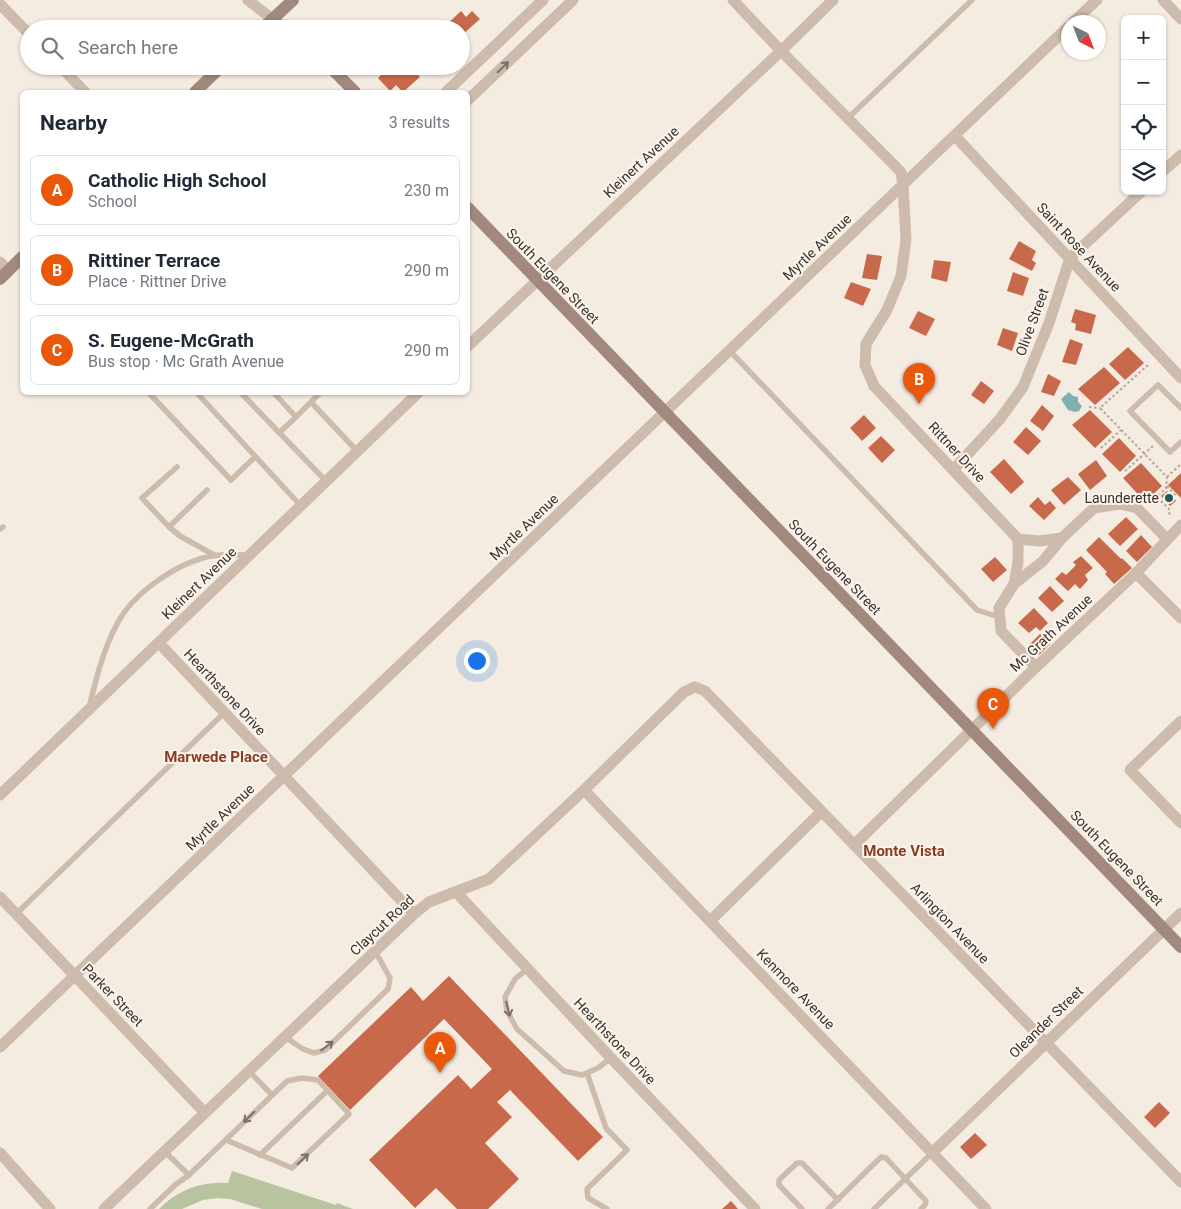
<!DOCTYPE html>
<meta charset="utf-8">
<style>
:root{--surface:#fff;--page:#f2f2f3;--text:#1f2937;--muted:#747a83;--line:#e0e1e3;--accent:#ea580c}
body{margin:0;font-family:Roboto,sans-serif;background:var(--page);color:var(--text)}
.controls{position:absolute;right:15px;top:15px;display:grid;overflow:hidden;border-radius:8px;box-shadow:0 1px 4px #0004}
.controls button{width:45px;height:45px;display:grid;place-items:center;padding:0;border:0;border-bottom:1px solid var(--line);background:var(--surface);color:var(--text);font:25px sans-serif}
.compass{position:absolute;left:1061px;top:15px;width:45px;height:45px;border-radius:50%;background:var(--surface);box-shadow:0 1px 4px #0004;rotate:138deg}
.you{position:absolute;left:476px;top:660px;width:18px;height:18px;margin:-12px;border:4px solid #fff;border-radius:50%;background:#1a73e8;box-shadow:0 0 0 8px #1a73e833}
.badge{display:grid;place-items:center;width:32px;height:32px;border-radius:50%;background:var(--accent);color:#fff;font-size:16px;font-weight:700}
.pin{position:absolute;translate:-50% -41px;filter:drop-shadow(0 1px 2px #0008)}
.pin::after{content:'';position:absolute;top:26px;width:18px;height:15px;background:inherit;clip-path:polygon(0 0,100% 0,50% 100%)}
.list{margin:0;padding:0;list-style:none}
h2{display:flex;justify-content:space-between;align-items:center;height:65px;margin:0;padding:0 20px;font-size:21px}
h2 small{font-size:16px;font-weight:400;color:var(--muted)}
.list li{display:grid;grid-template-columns:32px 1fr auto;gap:15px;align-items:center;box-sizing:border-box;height:70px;margin:0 10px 10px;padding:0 10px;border:1px solid var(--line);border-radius:8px}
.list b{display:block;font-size:19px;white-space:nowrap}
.list p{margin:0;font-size:16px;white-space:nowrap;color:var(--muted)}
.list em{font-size:16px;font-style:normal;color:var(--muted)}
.icon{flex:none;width:28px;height:28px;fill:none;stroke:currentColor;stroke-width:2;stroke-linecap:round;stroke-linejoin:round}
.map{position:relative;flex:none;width:1181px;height:1209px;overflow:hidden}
.search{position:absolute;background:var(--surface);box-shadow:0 1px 4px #0004;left:20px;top:20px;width:450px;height:55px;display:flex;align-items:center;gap:12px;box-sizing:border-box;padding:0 18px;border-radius:28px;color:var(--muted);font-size:19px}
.panel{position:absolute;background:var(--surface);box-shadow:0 1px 4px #0004;left:20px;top:90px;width:450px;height:305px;border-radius:8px}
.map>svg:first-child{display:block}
.green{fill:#b8c4a0}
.water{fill:#7fb0b2}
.building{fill:#c8694b}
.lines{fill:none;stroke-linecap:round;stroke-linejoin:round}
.path{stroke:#b9a596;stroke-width:2;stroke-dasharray:2.5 2.5;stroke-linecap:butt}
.lane{stroke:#cdbbac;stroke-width:5.5}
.street{stroke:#cdbbac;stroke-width:11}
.secondary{stroke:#a18a7d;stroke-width:12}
.oneway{stroke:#7d6f65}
.poi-dot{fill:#1f5a5e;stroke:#fbf5ee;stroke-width:2}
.labels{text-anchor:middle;stroke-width:4;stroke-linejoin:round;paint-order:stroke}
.street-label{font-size:14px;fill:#3b302b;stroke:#fbf5ee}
.poi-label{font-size:14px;fill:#3b302b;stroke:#fbf5ee;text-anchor:end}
.neighbourhood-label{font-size:15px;font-weight:bold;fill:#8c3b22;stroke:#fbf5ee}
</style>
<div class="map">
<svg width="1181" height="1209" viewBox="0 0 1181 1209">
<rect width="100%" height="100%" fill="#f4ebe1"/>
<!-- green -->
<path class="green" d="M232,1171l104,34 1,-2 16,6h-91l-32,-10 -13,-1 -14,2 -21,9h-23c18,-19 42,-28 69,-26z"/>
<!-- water -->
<path class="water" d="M1069,392l4,4 5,1v5l4,4 -3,5 -4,1 -7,-2 -7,-11z"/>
<!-- building -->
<g class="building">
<path d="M461,11l5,6 6,-6 8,8 -19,17v-7h-19z"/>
<path d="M384,66h25l11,11 -17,15 -7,-7 -6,6 -12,-13 6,-6 -3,-3z"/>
<path d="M1019,241l17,10 -4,9 4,3 -4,8 -23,-12z"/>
<path d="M867,254l15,2 -5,24 -15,-2z"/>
<path d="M934,260l17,2 -4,20 -16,-4z"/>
<path d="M1013,272l16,6 -6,18 -16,-5z"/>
<path d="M851,282l20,7 -8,17 -19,-8z"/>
<path d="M1075,309l21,6 -5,19 -16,-4 1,-6 -5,-2z"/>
<path d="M918,311l17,8 -9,17 -17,-8z"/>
<path d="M1003,328l15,5 -6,18 -15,-6z"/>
<path d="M1070,339l13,5 -7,21 -14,-3z"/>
<path d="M1128,347l16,16 -19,17 -16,-16z"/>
<path d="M1104,367l16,16 -25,22 -17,-16z"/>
<path d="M1048,374l13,7 -7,15 -13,-4z"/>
<path d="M981,381l13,10 -10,13 -13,-9z"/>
<path d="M1042,405l12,11 -11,15 -13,-10z"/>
<path d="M1090,410l22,22 -17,16 -23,-23z"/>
<path d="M864,415l12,13 -14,13 -12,-13z"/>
<path d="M1026,427l15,14 -13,14 -15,-13z"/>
<path d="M881,436l14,14 -13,13 -14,-15z"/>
<path d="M1119,438l17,18 -16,16 -18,-18z"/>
<path d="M1004,459l20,23 -13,12 -21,-22z"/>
<path d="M1096,460l11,16 -17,14 -12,-16z"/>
<path d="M1141,463l21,23 -17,16 -22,-24z"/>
<path d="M1181,473v25l-13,-13z"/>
<path d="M1068,477l13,13 -17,15 -13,-15z"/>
<path d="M1167,491l9,10 -6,5 -9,-10z"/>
<path d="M1038,497l7,8 5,-4 6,7 -12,12 -15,-14z"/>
<path d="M1126,517l12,12 -18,17 -12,-12z"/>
<path d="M1141,535l11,12 -15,15 -11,-11z"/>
<path d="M1099,537l22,22 1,-1 10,10 -18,16 -9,-10 2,-2 -21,-22z"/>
<path d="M1081,556l12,12 -8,7 3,5 -8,9 -5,-5 -7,7 -13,-12 7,-7 4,3 10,-10 -3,-3z"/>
<path d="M995,557l12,13 -14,12 -12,-13z"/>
<path d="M1050,586l14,15 -12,11 -14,-14z"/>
<path d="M1034,608l14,15 -8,8 -4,-4 -7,6 -11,-10z"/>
<path d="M1040,634l10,10 -11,11 -10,-10z"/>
<path d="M449,976l154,161 -25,24 -68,-71 -13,12 15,15 -27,26 34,36 -31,30h-31l-21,-21 -21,20 -46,-48 89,-85 13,14 21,-20 -48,-50 -94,91 -32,-34 93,-89 12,14z"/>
<path d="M1159,1102l11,11 -15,15 -11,-11z"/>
<path d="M975,1133l12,12 -16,14 -11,-12z"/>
<path d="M731,1201l7,8h-16z"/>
</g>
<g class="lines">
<!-- path -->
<g class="path">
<path d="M1148,365l-48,43 67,69 -1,11 -9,9 13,13 -1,6"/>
<path d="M1089,407l11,1"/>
<path d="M1101,448l20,-18"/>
<path d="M1125,471l28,-25"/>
<path d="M1167,477l14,-13"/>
<path d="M1167,486l10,11"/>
</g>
<!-- lane -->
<g class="lane">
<path d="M847,119l125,-119"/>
<path d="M730,351l247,259 22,7"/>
<path d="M148,392l83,88 24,-23"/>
<path d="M196,392l104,113"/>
<path d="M240,392l86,89"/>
<path d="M273,392l23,25 25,-25"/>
<path d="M311,402l46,49"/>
<path d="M1181,408l-23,-23 -28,26 40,41 11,-10"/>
<path d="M279,433l17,-16"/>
<path d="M207,490l-38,37 11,9 34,19"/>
<path d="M169,527l-27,-29 35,-31"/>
<path d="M0,529l3,-2"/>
<path d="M89,708c7,-29 14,-58 28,-84 16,-31 61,-62 95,-68 11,-2 23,-1 34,-1"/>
<path d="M16,914l208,-201"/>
<path d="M527,969l-12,10 -10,18 2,14 10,18 47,42 18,4 16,-7 13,-10"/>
<path d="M285,1037l18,12 11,4 11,-3 63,-61 2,-11 -15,-27"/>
<path d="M249,1071l23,24"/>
<path d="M587,1073l19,55 21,22 -40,39 1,9 19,11"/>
<path d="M165,1152l24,23 98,-94 15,-3 16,2 31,34 -57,54 -66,-28"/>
<path d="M260,1155l68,-65"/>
<path d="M150,1209l25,-24 14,-10"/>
<path d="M802,1209l-23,-24v-5l18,-17h5l36,37"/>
<path d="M828,1209l53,-52 5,1 40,43 -1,4 -4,4"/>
<path d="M874,1209l58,-56"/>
</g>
<!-- street -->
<g class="street">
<path d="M248,0l24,19"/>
<path d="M733,0l48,51 120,121 2,14 3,53 -5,37 -14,34 -21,34 -1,21 9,21 144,153 21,2 23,-3 32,-30 26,-4 17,4 30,31"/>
<path d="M1163,0l18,19"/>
<path d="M0,4l29,30"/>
<path d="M1073,22l24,-22"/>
<path d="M60,66l25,26"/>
<path d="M446,92l97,-92"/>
<path d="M468,100l105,-100"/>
<path d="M955,136l226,242"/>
<path d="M1162,172l19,-17"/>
<path d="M0,262l8,9"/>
<path d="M468,346l313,-295 52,-51"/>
<path d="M954,469l46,-50 23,-32 26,-64 21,-65 72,-67"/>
<path d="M1018,539v23l-4,22 -15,24 2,23 35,36"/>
<path d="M1136,573l45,45"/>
<path d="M1014,584l29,-23 19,-23"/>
<path d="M159,643l255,271"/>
<path d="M1181,721l-51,49 51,53"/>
<path d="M584,790l402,419"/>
<path d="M0,795l419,-403"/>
<path d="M854,845l182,-178 100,-94 45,-48"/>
<path d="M456,892l155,166 144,151"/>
<path d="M0,897l205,216"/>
<path d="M710,921l111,-109"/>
<path d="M0,1047l1068,-1020"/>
<path d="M0,1153l50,56"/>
<path d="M932,1153l249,-240"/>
<path d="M104,1209l310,-295 15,-12 60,-23 95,-89 100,-98 11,-5 10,4 476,491"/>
</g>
<!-- secondary -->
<g class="secondary">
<path d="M272,19l12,10"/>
<path d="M262,29l31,-29"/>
<path d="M329,66l26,26"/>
<path d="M195,92l27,-26"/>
<path d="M468,208l713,739"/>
<path d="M0,279l22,-22"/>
</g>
</g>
<!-- one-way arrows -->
<defs><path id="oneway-shaft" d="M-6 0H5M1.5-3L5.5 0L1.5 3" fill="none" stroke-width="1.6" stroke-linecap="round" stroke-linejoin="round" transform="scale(1.25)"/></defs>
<g class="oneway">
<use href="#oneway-shaft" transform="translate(503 67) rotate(-44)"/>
<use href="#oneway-shaft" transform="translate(508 1009) rotate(76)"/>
<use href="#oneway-shaft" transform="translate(327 1046) rotate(-37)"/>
<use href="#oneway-shaft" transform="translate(249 1117) rotate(136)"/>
<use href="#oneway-shaft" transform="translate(303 1159) rotate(-44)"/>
</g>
<!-- markers -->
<circle class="poi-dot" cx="1169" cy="498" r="5"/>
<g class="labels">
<!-- street labels -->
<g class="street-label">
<text transform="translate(641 162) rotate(-43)" y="5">Kleinert Avenue</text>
<text transform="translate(817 247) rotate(-44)" y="5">Myrtle Avenue</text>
<text transform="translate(1079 247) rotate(47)" y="5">Saint Rose Avenue</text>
<text transform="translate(553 276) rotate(46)" y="5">South Eugene Street</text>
<text transform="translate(1032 322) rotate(-70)" y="5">Olive Street</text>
<text transform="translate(957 452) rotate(47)" y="5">Rittner Drive</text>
<text transform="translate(524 527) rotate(-44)" y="5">Myrtle Avenue</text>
<text transform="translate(835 567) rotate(46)" y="5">South Eugene Street</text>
<text transform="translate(199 583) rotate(-44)" y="5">Kleinert Avenue</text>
<text transform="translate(1051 633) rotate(-43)" y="5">Mc Grath Avenue</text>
<text transform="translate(225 692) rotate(47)" y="5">Hearthstone Drive</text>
<text transform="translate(220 817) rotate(-44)" y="5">Myrtle Avenue</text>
<text transform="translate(1117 858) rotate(46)" y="5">South Eugene Street</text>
<text transform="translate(950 923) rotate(46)" y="5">Arlington Avenue</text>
<text transform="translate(382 925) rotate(-43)" y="5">Claycut Road</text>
<text transform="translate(796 989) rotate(46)" y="5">Kenmore Avenue</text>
<text transform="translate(113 995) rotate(46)" y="5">Parker Street</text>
<text transform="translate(1046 1022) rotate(-44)" y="5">Oleander Street</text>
<text transform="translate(615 1041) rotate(47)" y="5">Hearthstone Drive</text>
</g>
<!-- poi labels -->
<g class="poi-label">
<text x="1159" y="503">Launderette</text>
</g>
<!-- neighbourhood labels -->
<g class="neighbourhood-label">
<text x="216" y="762">Marwede Place</text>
<text x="904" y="856">Monte Vista</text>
</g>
</g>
</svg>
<div class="controls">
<button>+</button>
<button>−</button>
<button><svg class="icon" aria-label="locate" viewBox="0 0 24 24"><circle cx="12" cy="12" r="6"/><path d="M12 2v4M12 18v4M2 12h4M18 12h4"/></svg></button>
<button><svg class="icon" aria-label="layers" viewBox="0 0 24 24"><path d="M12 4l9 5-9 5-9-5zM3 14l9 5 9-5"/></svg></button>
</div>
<svg class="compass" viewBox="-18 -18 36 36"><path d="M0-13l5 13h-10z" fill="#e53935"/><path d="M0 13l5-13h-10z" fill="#747a83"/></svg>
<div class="you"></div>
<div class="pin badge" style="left:440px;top:1073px">A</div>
<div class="pin badge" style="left:919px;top:404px">B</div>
<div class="pin badge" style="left:993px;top:729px">C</div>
<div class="search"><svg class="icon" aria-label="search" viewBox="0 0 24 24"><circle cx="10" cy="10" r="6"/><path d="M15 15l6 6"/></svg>Search here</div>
<section class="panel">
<h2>Nearby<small>3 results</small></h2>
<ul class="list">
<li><span class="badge">A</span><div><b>Catholic High School</b><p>School</p></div><em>230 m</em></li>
<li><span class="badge">B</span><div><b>Rittiner Terrace</b><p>Place · Rittner Drive</p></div><em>290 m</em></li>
<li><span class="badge">C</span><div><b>S. Eugene-McGrath</b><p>Bus stop · Mc Grath Avenue</p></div><em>290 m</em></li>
</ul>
</section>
</div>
